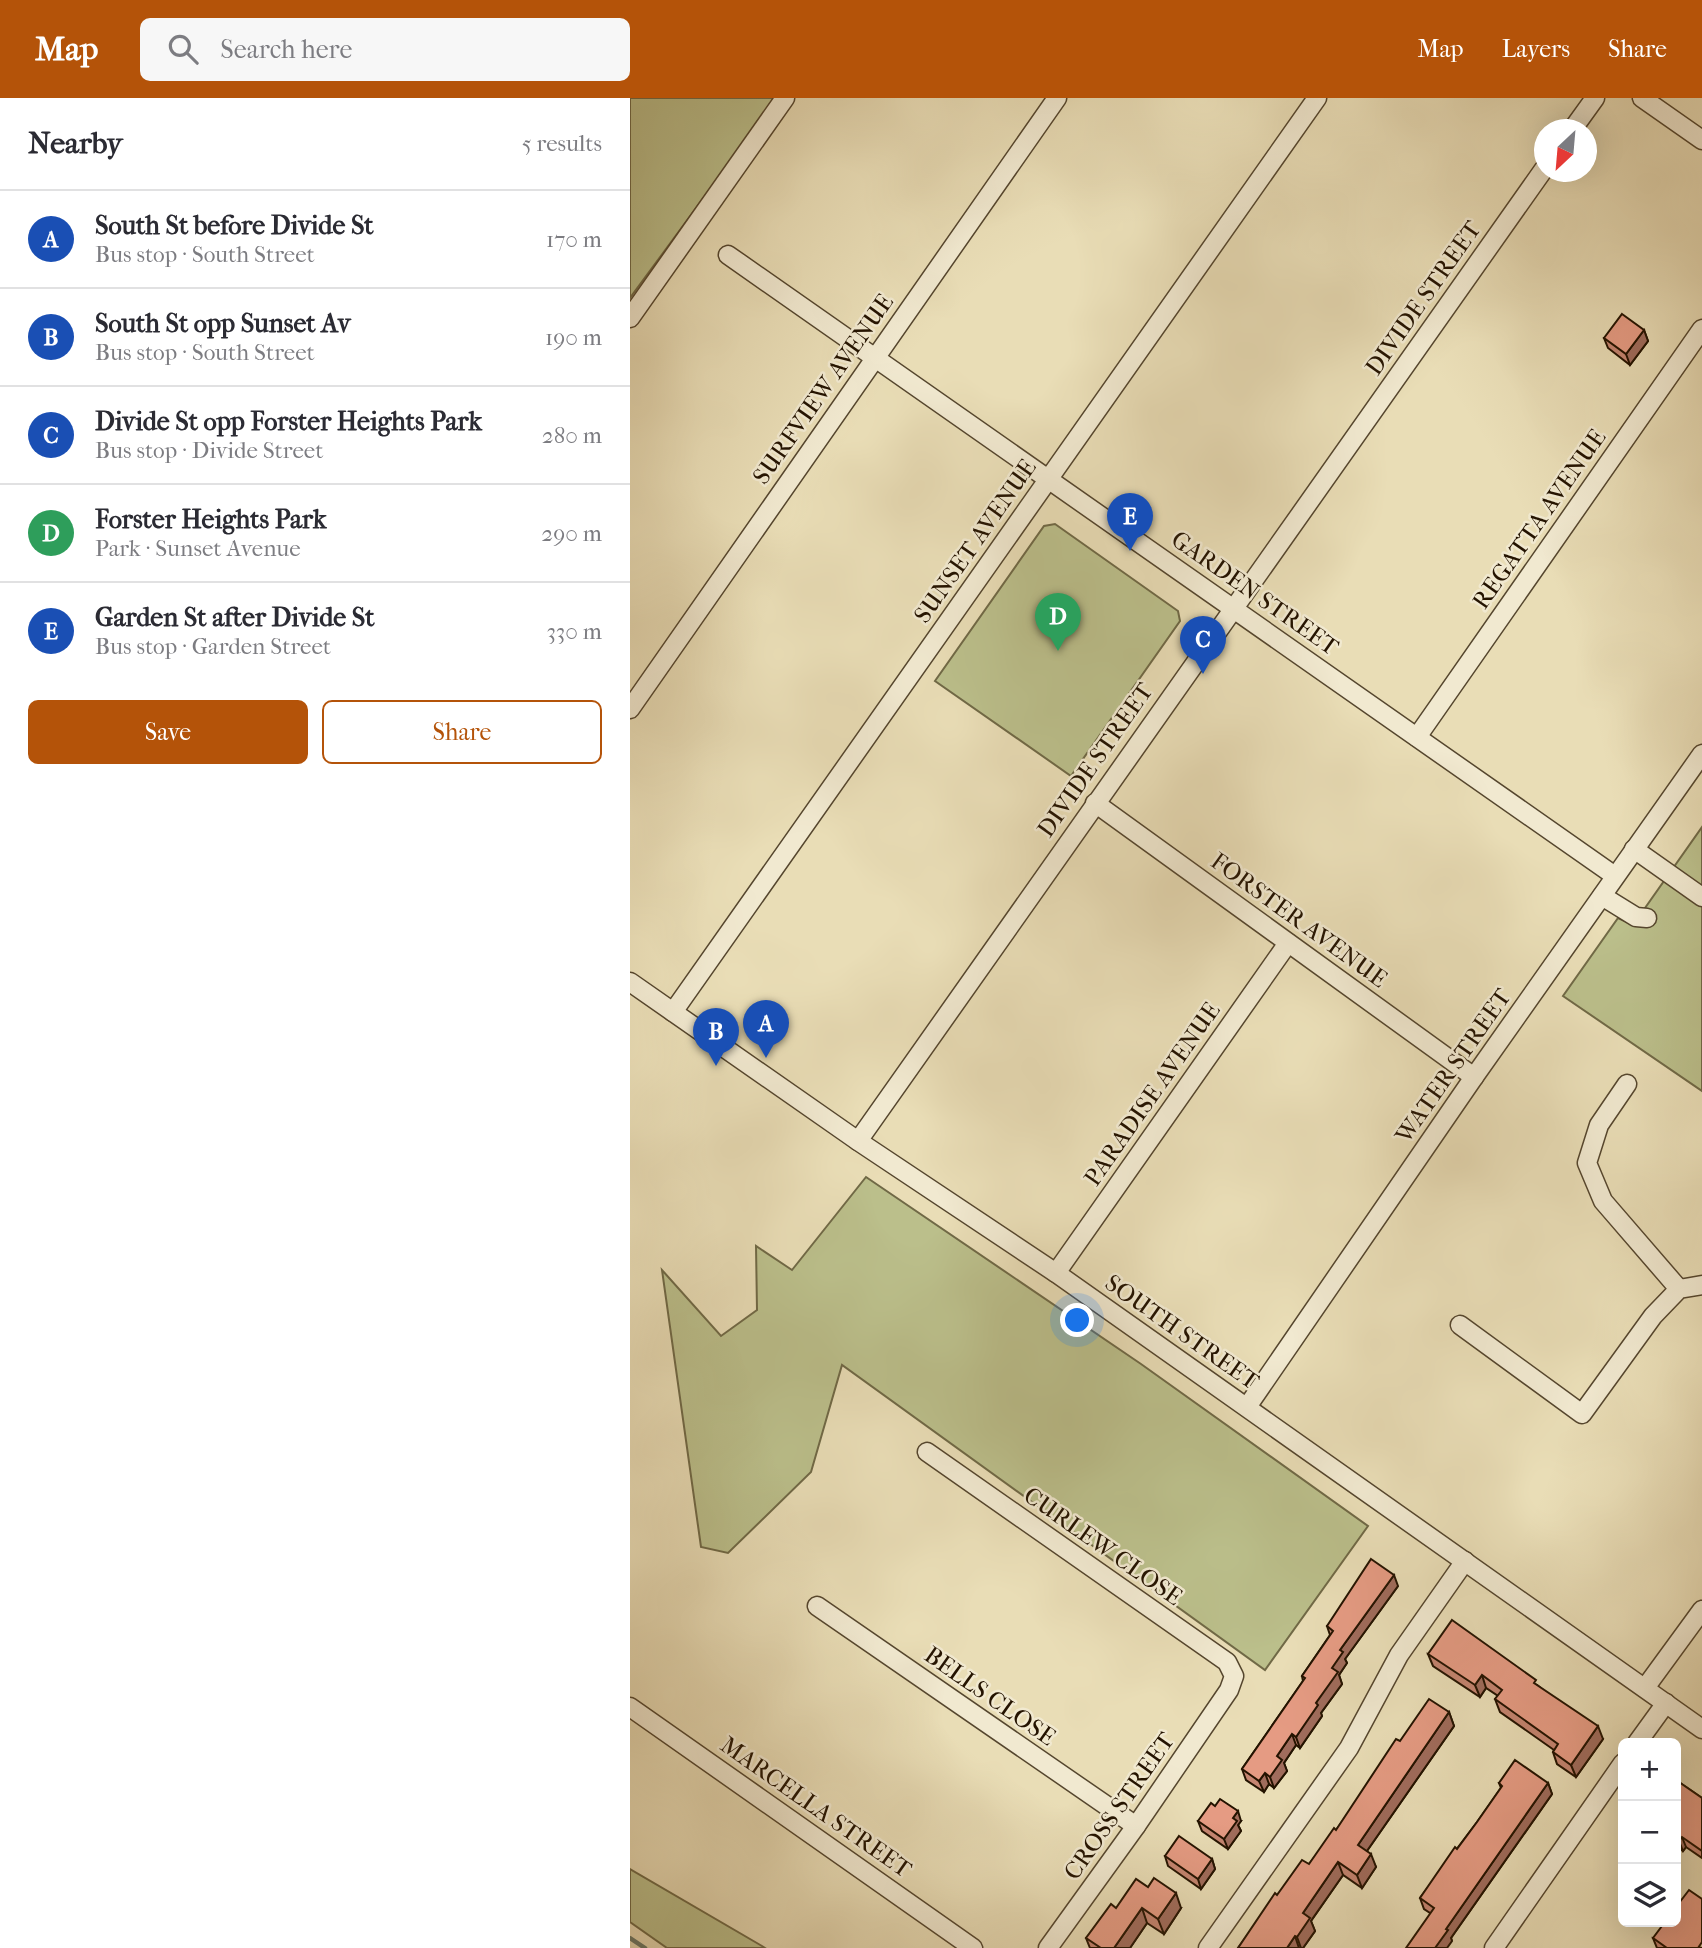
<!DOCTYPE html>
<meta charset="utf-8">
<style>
:root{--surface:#fff;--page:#f7f7f7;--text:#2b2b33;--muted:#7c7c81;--line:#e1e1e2;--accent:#b45309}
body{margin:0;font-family:"IM FELL French Canon",serif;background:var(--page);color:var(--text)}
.controls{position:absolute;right:21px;bottom:21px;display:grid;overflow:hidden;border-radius:10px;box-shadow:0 7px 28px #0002}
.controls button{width:63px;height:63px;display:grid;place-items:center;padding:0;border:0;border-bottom:2px solid var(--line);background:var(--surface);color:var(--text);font:35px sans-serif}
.compass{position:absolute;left:904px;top:21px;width:63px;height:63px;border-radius:50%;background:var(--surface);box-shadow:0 7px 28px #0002;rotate:206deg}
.you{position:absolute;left:448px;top:1223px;width:24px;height:24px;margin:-18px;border:5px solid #fff;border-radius:50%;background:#1a73e8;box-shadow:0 0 0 10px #1a73e833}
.badge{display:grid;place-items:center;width:46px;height:46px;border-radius:50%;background:var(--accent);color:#fff;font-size:23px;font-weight:700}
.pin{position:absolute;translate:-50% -58px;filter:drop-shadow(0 2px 4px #0008)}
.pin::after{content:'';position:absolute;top:37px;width:24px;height:21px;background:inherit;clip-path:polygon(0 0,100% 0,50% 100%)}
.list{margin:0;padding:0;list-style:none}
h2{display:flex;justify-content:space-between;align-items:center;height:91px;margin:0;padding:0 28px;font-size:30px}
h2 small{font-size:23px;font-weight:400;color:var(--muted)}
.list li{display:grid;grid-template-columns:46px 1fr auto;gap:21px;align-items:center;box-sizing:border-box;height:98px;padding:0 28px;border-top:2px solid var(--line)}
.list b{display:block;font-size:26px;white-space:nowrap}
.list p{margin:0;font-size:23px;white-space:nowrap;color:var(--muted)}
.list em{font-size:23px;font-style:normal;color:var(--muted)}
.actions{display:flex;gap:14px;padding:21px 28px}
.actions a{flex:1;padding:16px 0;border:2px solid var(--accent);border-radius:10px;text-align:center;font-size:24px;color:var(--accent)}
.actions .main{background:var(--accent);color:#fff}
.icon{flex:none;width:38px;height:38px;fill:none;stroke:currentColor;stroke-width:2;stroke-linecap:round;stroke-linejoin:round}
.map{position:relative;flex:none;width:1072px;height:1850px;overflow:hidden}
header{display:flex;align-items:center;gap:42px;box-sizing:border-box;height:98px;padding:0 35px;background:var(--accent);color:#fff}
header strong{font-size:33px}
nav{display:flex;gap:38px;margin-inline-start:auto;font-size:24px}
.search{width:490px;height:63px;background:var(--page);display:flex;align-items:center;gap:18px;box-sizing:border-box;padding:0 24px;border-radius:10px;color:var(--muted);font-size:26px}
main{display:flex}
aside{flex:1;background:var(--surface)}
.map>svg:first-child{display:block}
.green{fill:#bbbf8b;stroke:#706946;stroke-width:2}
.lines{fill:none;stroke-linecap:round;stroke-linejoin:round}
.stream{stroke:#697868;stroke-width:4.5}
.minor-casing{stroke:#55462e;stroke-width:21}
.minor{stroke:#f1e9d0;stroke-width:18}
.wall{fill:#c58571;stroke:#241300;stroke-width:2}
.shaded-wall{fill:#a06c5c;stroke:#241300;stroke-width:2}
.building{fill:#e59b83;stroke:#241300;stroke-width:2}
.labels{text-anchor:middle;stroke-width:5;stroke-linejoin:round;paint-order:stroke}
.street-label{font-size:24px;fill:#241300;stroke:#f1e9d0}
</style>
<header>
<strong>Map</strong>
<div class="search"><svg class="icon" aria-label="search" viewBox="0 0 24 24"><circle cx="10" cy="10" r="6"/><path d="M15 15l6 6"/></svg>Search here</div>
<nav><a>Map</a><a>Layers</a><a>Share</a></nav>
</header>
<main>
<aside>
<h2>Nearby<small>5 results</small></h2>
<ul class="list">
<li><span class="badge" style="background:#1a4fb4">A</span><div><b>South St before Divide St</b><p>Bus stop · South Street</p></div><em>170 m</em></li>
<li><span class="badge" style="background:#1a4fb4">B</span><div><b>South St opp Sunset Av</b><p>Bus stop · South Street</p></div><em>190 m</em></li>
<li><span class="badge" style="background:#1a4fb4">C</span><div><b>Divide St opp Forster Heights Park</b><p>Bus stop · Divide Street</p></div><em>280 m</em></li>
<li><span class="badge" style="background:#2e9e5b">D</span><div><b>Forster Heights Park</b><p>Park · Sunset Avenue</p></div><em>290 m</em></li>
<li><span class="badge" style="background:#1a4fb4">E</span><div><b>Garden St after Divide St</b><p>Bus stop · Garden Street</p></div><em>330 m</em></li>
</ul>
<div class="actions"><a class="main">Save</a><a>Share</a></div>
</aside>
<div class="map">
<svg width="1072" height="1850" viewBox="0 0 1072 1850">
<rect width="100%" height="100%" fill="#e9ddb6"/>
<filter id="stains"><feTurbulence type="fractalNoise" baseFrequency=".00286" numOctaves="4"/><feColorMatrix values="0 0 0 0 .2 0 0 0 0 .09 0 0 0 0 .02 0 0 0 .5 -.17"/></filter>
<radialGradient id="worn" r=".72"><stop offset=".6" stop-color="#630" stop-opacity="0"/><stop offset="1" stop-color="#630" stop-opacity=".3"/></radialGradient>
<!-- green -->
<g class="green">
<path d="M0,0h147l-147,200z"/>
<path d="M425,426l123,87 2,10 -109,155 -136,-95 109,-155z"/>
<path d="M1072,729v264l-139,-95 55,-78 15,7z"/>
<path d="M236,1079l275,187 227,162 -103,144 -423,-305 -31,107 -83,81 -27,-6 -39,-277 59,66 36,-26 -1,-64 36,24z"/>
<path d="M0,1771l132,77 3,2h-98l-37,-26z"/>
</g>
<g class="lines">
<!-- stream -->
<path class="stream" d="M0,1840l15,10"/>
<defs>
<g id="minor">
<path d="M1012,0l60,42"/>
<path d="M942,32l23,-32"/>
<path d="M98,157l887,621"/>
<path d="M0,220l155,-220"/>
<path d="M0,611l427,-611"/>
<path d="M787,639l285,-408"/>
<path d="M465,705l379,274"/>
<path d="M1004,751l68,48"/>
<path d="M972,798l34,21 11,1"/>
<path d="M0,884l228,159 198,132 646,456"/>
<path d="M43,914l644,-914"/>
<path d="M997,986l-28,41 -12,38 16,38 76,88"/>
<path d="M228,1043l686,-972"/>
<path d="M426,1175l232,-330"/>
<path d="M830,1227l122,89 71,-98 26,-27 23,-4"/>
<path d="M617,1309l227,-330 228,-323"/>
<path d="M297,1354l300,210 7,14 -5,14 -93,136 -88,122"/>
<path d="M187,1508l319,220"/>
<path d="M1015,1590l57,-78"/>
<path d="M0,1609l343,241"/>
<path d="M1007,1645l29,-40"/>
<path d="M578,1850l141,-200 50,-93 66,-94"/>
<path d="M864,1850l129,-185"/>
</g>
</defs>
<!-- minor casing -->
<use href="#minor" class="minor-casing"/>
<!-- minor -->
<use href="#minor" class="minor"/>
</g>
<!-- wall -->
<g class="wall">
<path d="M1014,232l4,11 -18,24 -22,-17 -4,-10z"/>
<path d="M768,1488l-53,73 2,4 -8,12 3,9 -21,29 1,3 -22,32 -4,-3 -12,18 3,8 -13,17 -5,-4 -5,8 -18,-12 -4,-11 61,-88 -1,-5 28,-41 -3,-9z"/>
<path d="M798,1556l109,31 66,54 -27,38 -19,-13 -4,-12 1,-2 -54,-38 -5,-13 3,-3 -12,-8 -6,9 -47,-31z"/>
<path d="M819,1614l5,14 -87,125 9,16 -14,21 -19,-13 -32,46 4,10 -12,17h-65l39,-53 32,-31 27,-34 64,-89z"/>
<path d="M1046,1682l26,18v60l-16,-11 -3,4 -7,-5z"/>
<path d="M869,1685h49l4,11 -101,144 1,3 -22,-28 -6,-4 -4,-11 57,-76 24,-34z"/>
<path d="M568,1723h43l-3,4 3,6 -13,18 -26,-18z"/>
<path d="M535,1758l47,3 3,10 -14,20 -33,-23z"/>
<path d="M486,1810h65l-17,26 -17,-11 -17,25h-40l-4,-10z"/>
<path d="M1023,1840l49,10h-45z"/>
</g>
<!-- shaded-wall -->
<g class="shaded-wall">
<path d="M1014,232l4,11 -18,24 -4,-11z"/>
<path d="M764,1477l4,11 -53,73 2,4 -8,12 3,9 -21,29 1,3 -22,32 -4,-11 20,-34 24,-53z"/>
<path d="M852,1577l4,13 -6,9 -5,-12z"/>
<path d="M819,1614l5,14 -92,132 -4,-13z"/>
<path d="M968,1628l5,13 -27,38 -5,-12z"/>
<path d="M662,1636l4,11 -12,18 3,8 -13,17 -4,-11 7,-21z"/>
<path d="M635,1675l4,11 -5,8 -5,-11z"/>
<path d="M918,1685l4,11 -101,144 1,3 -5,7h-12l11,-19z"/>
<path d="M608,1713l3,10 -3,4 3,6 -13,18 -4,-10 9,-21z"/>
<path d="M1052,1739l4,10 -3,4 -4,-10z"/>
<path d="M741,1756l5,13 -14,21 -5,-13z"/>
<path d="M582,1761l3,10 -14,20 -3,-10z"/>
<path d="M708,1764l5,13 -32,46 4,10 -12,17h-2l-4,-11 6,-24z"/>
<path d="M546,1795l5,15 -17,26 -6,-15z"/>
<path d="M512,1810l5,15 -17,25h-16z"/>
<path d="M665,1838l4,12h-12z"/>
</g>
<!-- building -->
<g class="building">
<path d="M992,216l22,16 -18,24 -22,-16z"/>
<path d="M741,1461l23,16 -54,75 3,2 -11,16 6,4 -22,31 2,2 -22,32 -4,-3 -15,22 5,4 -12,17 -5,-4 -6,8 -17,-12 63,-91 -3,-2 31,-45 -6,-5z"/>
<path d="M822,1522l84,60 -2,3 64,43 -27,39 -18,-13 5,-8 -63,-45 7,-9 -20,-15 -7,10 -47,-31z"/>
<path d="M799,1601l20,13 -91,133 13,9 -14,21 -19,-13 -35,51 7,5 -13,19 -2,-1 -8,12h-49l37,-55 2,2 25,-35 7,4 25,-36 2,2 60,-91 4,2z"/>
<path d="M885,1662l33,23 -102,146 2,1 -13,18h-29l28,-40 -14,-10 35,-51 2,2 20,-27 25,-36 -3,-3z"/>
<path d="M1046,1682l26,18v53l-20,-14 -3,4 -3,-3z"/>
<path d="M590,1701l18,12 -5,7 4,3 -13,18 -26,-18 13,-18 4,3z"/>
<path d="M549,1738l33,23 -14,20 -33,-23z"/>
<path d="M524,1780l22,15 -18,26 -16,-11 -28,40h-13l-15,-10 25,-34 5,4 20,-29 12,8z"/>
<path d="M1059,1792l13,9v43l-4,6h-31l-14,-10 12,-16h11v-15z"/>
</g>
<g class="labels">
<!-- street labels -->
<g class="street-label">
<text transform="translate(793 200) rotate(-55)" y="8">DIVIDE STREET</text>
<text transform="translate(193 291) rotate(-55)" y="8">SURFVIEW AVENUE</text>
<text transform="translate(909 421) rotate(-55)" y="8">REGATTA AVENUE</text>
<text transform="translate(345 443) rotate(-55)" y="8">SUNSET AVENUE</text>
<text transform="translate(625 495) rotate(35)" y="8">GARDEN STREET</text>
<text transform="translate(465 662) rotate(-55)" y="8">DIVIDE STREET</text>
<text transform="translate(669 822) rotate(36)" y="8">FORSTER AVENUE</text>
<text transform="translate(823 968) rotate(-55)" y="8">WATER STREET</text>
<text transform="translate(522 996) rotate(-55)" y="8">PARADISE AVENUE</text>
<text transform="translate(552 1234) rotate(35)" y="8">SOUTH STREET</text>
<text transform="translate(473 1448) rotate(35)" y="8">CURLEW CLOSE</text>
<text transform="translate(360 1598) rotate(35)" y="8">BELLS CLOSE</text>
<text transform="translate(489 1708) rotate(-55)" y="8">CROSS STREET</text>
<text transform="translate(186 1709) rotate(35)" y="8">MARCELLA STREET</text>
</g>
</g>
<rect width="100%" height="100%" filter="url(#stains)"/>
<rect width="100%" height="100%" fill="url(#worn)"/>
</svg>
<div class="controls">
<button>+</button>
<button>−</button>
<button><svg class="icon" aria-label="layers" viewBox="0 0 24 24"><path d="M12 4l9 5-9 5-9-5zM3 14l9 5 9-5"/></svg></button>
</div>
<svg class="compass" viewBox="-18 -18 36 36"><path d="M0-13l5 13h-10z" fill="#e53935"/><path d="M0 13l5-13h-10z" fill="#7c7c81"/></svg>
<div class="you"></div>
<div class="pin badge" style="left:136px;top:960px;background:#1a4fb4">A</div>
<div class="pin badge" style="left:86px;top:968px;background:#1a4fb4">B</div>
<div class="pin badge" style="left:573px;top:576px;background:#1a4fb4">C</div>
<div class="pin badge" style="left:428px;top:553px;background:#2e9e5b">D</div>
<div class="pin badge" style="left:500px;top:453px;background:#1a4fb4">E</div>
</div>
</main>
